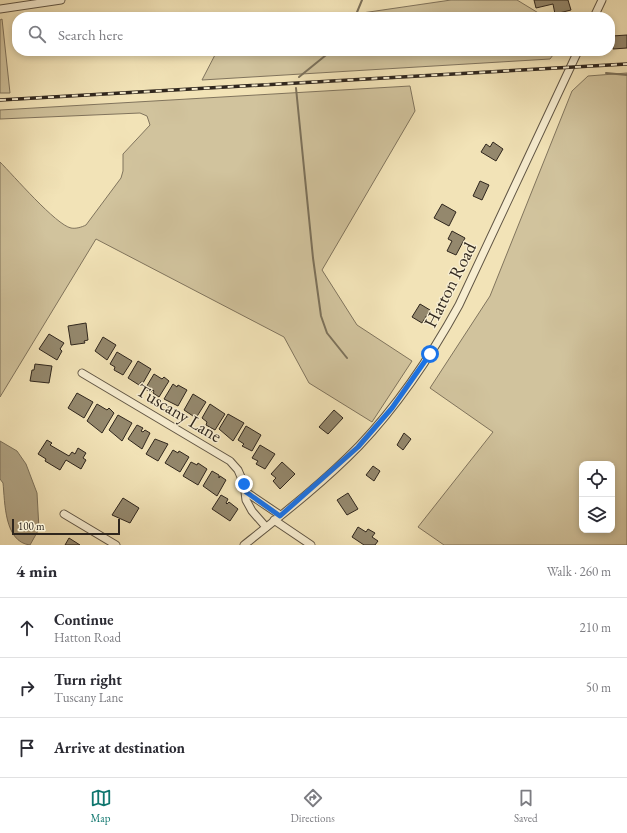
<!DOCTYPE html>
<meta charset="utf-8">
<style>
:root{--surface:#fff;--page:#f2f2f3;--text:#2b2b33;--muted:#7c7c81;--line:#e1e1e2;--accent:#0f766e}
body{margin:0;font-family:"EB Garamond",serif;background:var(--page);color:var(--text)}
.controls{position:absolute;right:12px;bottom:12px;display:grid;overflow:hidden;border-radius:8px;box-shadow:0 2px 6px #0003}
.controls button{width:36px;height:36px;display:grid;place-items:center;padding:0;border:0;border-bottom:1px solid var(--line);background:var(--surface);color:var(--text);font:20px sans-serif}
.scale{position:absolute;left:12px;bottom:10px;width:108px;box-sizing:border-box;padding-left:4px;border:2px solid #2f261d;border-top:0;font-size:11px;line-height:14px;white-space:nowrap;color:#2f261d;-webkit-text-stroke:3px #f7edd0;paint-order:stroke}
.stop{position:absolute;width:12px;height:12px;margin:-9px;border:3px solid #1a73e8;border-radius:50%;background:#fff}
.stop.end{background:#1a73e8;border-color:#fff;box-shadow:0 1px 4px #0008}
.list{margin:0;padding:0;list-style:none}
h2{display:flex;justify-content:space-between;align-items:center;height:52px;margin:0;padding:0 16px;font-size:17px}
h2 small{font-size:13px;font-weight:400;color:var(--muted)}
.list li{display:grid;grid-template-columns:26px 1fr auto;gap:12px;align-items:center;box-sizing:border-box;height:60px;padding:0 16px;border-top:1px solid var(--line)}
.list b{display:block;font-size:15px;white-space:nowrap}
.list p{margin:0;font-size:13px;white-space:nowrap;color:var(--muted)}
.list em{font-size:13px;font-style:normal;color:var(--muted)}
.icon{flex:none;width:22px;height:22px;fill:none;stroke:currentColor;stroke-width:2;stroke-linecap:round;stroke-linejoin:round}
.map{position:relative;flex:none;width:627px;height:545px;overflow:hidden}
.search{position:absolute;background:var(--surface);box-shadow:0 2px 6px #0003;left:12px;right:12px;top:12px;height:44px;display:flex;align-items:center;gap:10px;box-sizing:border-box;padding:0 14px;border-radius:16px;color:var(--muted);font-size:15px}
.sheet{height:232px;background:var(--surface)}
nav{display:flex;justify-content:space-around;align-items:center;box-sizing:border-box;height:56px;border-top:1px solid var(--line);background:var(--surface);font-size:11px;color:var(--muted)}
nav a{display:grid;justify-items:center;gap:2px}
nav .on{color:var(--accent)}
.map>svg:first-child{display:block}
.green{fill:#d1c39d;stroke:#80745d;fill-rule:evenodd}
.water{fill:#b0a383;stroke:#7c715a}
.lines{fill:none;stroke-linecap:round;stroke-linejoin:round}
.stream{stroke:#7c715a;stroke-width:2}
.building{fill:#94886d;stroke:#2f261d}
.minor-casing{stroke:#605544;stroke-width:9}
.minor{stroke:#f7edd0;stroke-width:7}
.rail-casing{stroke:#2f261d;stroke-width:3.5}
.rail{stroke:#f7edd0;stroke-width:2;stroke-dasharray:6;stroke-linecap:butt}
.route{stroke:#1a73e8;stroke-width:5}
.labels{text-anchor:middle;stroke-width:3;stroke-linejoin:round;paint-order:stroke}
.street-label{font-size:18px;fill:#2f261d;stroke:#f7edd0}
</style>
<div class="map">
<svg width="627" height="545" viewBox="0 0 627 545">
<rect width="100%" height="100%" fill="#f2e3b7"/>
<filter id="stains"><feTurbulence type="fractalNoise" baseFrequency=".005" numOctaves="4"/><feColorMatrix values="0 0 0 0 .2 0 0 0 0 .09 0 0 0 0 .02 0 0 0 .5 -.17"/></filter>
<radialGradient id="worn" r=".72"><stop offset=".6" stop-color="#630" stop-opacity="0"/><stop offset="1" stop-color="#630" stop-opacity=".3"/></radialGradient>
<!-- green -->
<g class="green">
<path d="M451,0h66l28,17h-245l62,-4z"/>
<path d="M2,19l8,74h-10v-73z"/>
<path d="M217,51h339l-6,8 -348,21z"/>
<path d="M627,73v472h-183l-26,-18 75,-95 -63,-44 60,-92 82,-205 16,-15zM582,464h30v66h-30z"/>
<path d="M410,86l5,25 -93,159 35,55 55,36 -40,61 -63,-39 -25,-46 -188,-98 -96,158v-235c13,13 56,63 71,66 5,1 11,-1 15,-3l35,-47 2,-7v-17l27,-29 -3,-9 -7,-3 -140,6v-9z"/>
</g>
<!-- water -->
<path class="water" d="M0,441l17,10 9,13 11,29 2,36 -9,16c-26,-3 -25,-43 -27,-62l-3,-4z"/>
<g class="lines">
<!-- stream -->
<g class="stream">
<path d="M355,17l7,-17"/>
<path d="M606,73l21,2"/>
<path d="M299,77l32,-26"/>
<path d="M296,88l17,170 8,58 6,17 20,25"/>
</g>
</g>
<!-- building -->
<g class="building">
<path d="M534,0h34l3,10 -16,4 -2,-10 -17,4z"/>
<path d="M627,35v13l-14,1 -1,-13z"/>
<path d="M493,142l10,7 -7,12 -15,-9 5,-8 4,3z"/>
<path d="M480,181l9,4 -7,15 -9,-4z"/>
<path d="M442,204l14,8 -7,14 -15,-8z"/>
<path d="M452,231l13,7 -9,17 -9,-4 5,-10 -4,-2z"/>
<path d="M420,304l10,6 -8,13 -10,-6z"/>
<path d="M86,323l2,17 -4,1 1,2 -14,2 -3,-19z"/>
<path d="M49,334l15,9 -4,6 2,2 -5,9 -18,-11z"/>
<path d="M103,337l13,8 -9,15 -12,-9z"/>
<path d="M117,352l15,9 -9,14 -9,-5 1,-3 -5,-3z"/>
<path d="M138,361l13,8 -8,14 -2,-1 -2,3 -11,-7z"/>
<path d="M35,364l17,2 -3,17 -19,-2 2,-11h2z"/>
<path d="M154,374l8,5 2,-2 5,4 -10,16 -6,-4 1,-2 -1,-1 -2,2 -6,-3z"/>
<path d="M173,384l4,3 1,-2 9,5 -9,16 -14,-7z"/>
<path d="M77,393l16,9 -9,16 -16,-10z"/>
<path d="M193,394l13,8 -10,16 -12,-8z"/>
<path d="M97,404l10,6 2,-2 5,5 -12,20 -15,-12z"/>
<path d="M210,404l15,10 -10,16 -9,-5 1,-3 -5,-4z"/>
<path d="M334,410l9,8 -15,16 -9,-7z"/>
<path d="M228,414l16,9 -11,18 -14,-12z"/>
<path d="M118,415l14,8 -10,18 -13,-11z"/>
<path d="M137,425l6,3 -2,3 2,1 2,-2 5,3 -8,16 -14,-10z"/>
<path d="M246,426l15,9 -9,16 -10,-5 2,-2 -6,-4z"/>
<path d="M404,433l7,6 -8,11 -6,-5z"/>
<path d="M155,439l13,5 -10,17 -12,-7z"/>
<path d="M47,440l5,3 -2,2 19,11 3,-4 3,2 3,-6 8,5 -3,5 3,2 -5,9 -15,-9 -6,10 -15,-9 1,-2 -8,-5z"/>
<path d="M260,445l15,9 -10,15 -9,-5 2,-3 -6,-3z"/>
<path d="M173,450l5,3 1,-2 10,6 -9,15 -15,-9z"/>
<path d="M191,462l6,3 1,-2 9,6 -9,16 -15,-9z"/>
<path d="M282,462l13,12 -15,15 -7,-8 3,-3 -5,-4z"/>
<path d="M373,466l7,5 -6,10 -8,-6z"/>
<path d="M212,471l7,4v3l1,-2 6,4 -9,16 -14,-10z"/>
<path d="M348,493l10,16 -11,6 -10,-15z"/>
<path d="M221,495l7,4 -2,4 1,1 2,-2 9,7 -8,12 -18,-12z"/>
<path d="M123,498l16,10 -9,15 -18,-8z"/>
<path d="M358,527l8,5 2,-3 7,4 -3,4 6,4 -3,4h-11l-12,-8z"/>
<path d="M69,538l11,7h-15z"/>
</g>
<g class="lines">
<defs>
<g id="minor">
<path d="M0,9l61,-9"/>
<path d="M594,17l8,-17"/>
<path d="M82,373l148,88 8,9 6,14 2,16 6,11 14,16"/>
<path d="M246,492l34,23"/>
<path d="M64,514l52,31"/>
<path d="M274,520l37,25"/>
<path d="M244,545c39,-31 80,-63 115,-99 40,-42 72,-90 100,-141l119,-254"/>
</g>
</defs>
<!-- minor casing -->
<use href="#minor" class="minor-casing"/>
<!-- minor -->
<use href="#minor" class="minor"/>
<defs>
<path id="rail" d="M0,100l627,-36"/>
</defs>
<!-- rail casing -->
<use href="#rail" class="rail-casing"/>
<!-- rail -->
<use href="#rail" class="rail"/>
</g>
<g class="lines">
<!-- route -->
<path class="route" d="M244,484l2,8 34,24 78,-69 34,-39 38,-54"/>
</g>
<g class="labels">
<!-- street labels -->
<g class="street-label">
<text transform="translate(450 285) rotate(-63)" y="6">Hatton Road</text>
<text transform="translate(179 413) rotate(31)" y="6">Tuscany Lane</text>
</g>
</g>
<rect width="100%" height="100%" filter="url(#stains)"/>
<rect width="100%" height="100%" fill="url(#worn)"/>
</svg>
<div class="controls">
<button><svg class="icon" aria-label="locate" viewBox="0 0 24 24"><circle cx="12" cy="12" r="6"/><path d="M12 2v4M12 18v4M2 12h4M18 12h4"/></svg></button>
<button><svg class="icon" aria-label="layers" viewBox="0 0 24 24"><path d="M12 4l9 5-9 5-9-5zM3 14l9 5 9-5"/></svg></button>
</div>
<div class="scale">100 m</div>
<div class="stop" style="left:430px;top:354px"></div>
<div class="stop end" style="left:244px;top:484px"></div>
<div class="search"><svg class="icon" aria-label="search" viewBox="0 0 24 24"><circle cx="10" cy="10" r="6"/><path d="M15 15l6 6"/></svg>Search here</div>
</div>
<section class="sheet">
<h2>4 min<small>Walk · 260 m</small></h2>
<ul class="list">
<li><svg class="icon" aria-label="ahead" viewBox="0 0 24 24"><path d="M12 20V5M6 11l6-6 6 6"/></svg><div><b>Continue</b><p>Hatton Road</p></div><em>210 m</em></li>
<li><svg class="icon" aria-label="right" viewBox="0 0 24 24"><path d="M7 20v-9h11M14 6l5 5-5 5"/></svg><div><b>Turn right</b><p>Tuscany Lane</p></div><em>50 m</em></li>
<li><svg class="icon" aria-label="arrive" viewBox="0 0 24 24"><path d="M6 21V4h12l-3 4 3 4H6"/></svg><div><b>Arrive at destination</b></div></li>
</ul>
</section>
<nav>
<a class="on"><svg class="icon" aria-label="map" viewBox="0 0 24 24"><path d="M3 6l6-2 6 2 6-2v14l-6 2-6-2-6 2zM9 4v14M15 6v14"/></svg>Map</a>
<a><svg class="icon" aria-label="directions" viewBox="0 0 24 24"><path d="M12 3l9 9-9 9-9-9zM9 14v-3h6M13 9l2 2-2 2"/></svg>Directions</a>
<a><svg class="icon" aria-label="saved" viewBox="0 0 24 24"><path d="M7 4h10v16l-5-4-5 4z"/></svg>Saved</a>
</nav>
